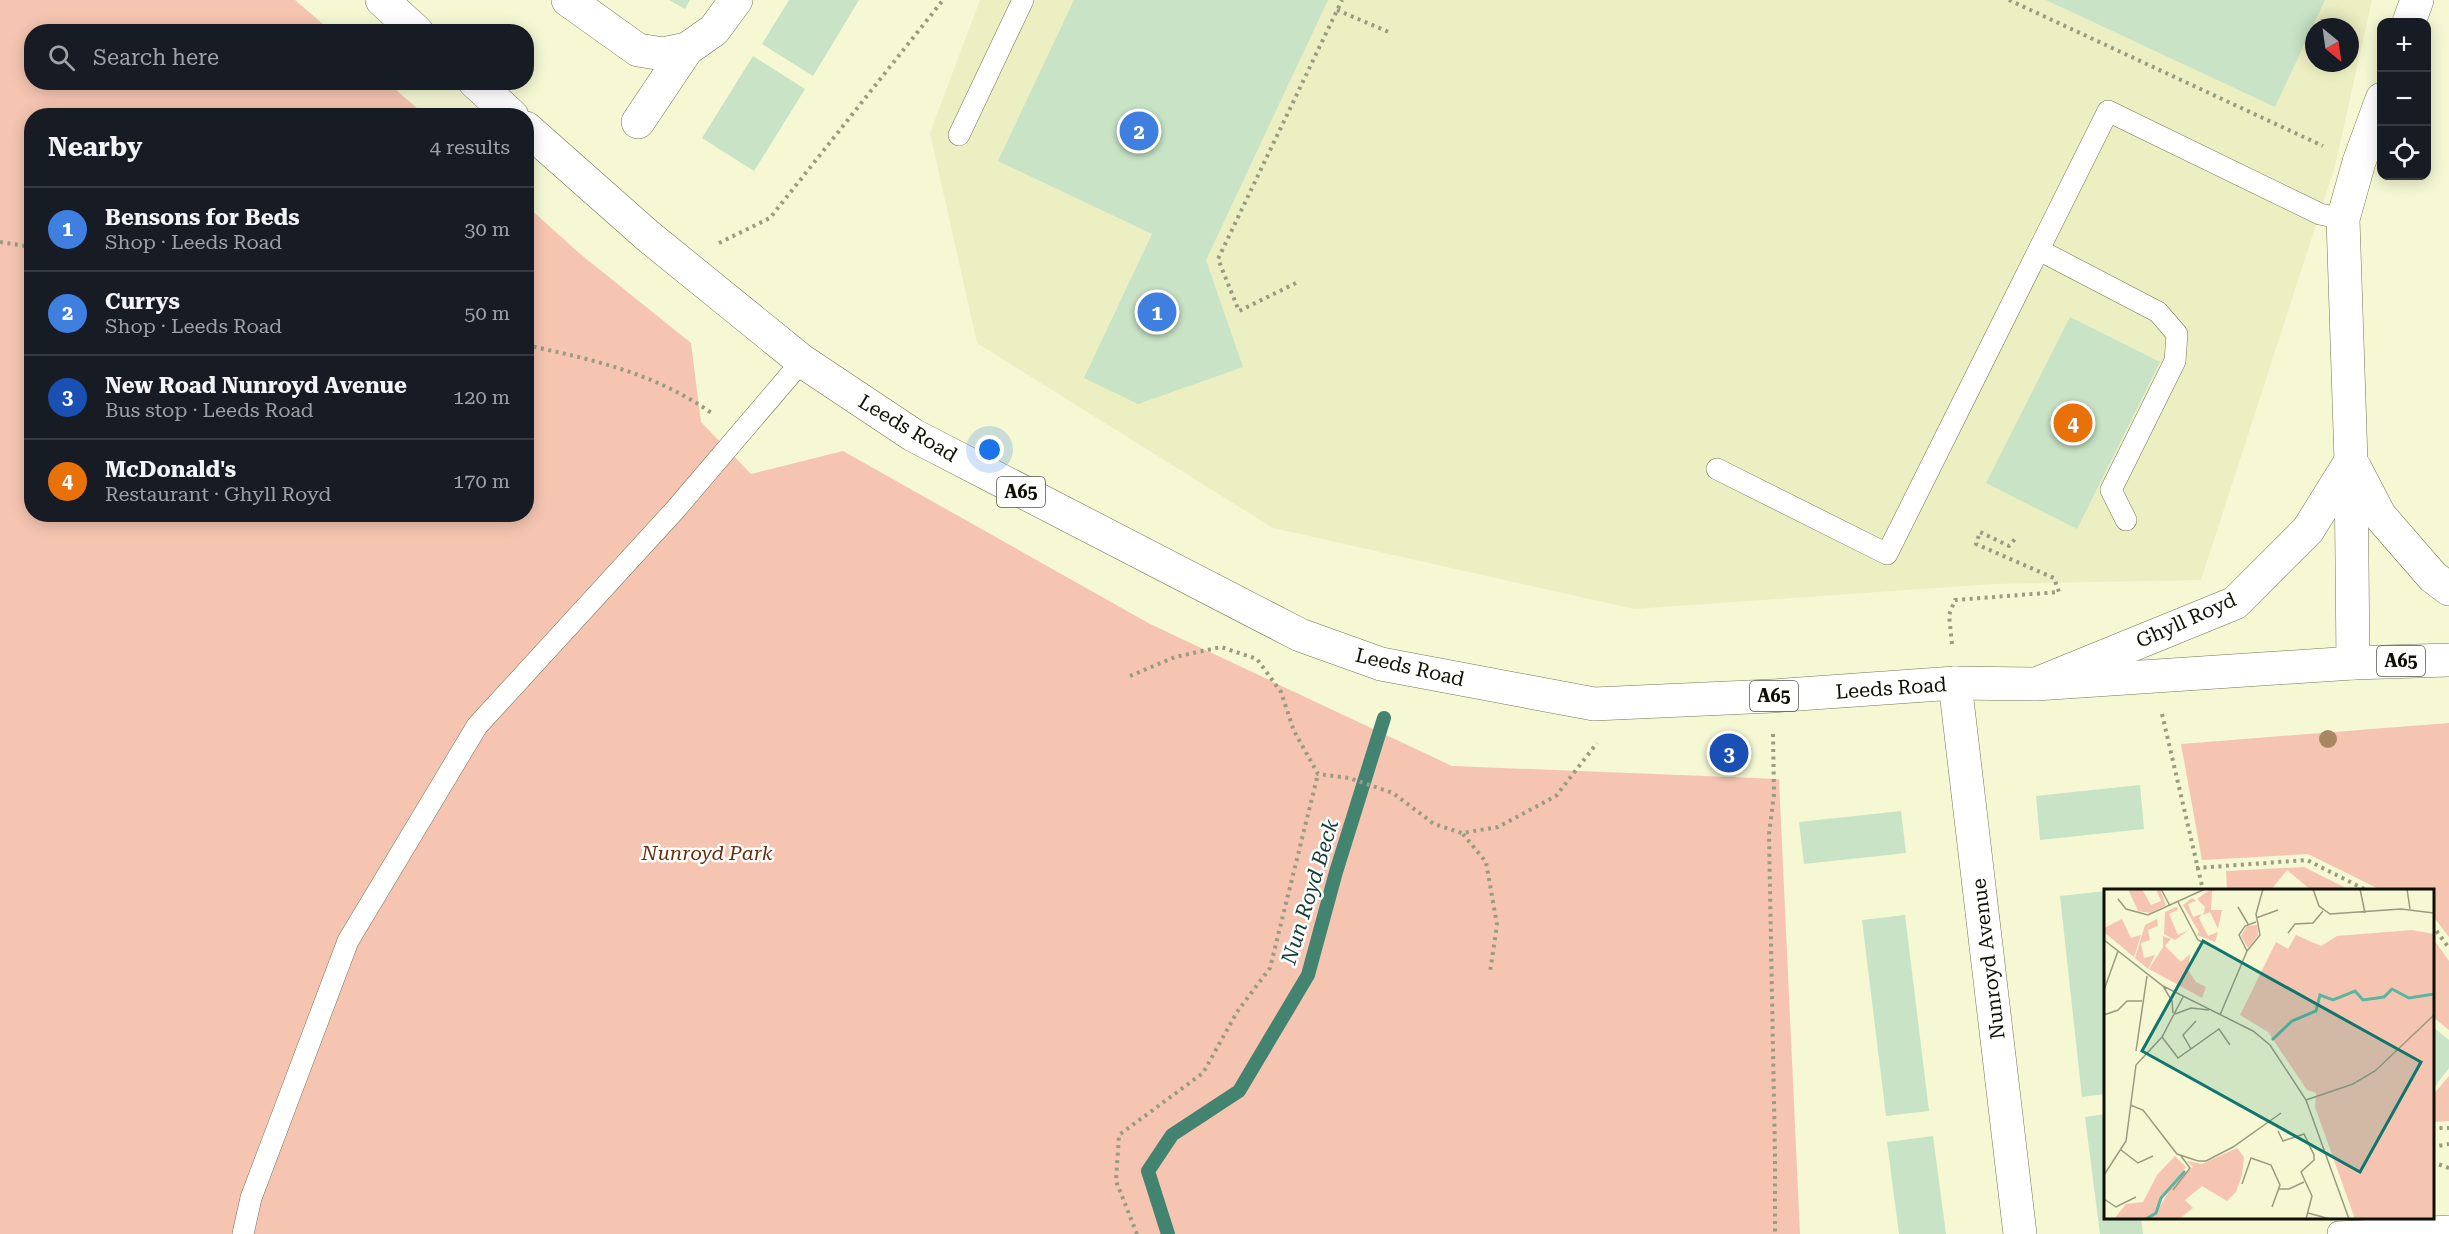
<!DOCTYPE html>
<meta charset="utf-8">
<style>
:root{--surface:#171b24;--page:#242831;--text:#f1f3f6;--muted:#9ea1a6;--line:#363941;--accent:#5b67de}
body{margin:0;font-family:"Roboto Serif",serif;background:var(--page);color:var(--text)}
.controls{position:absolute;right:18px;top:18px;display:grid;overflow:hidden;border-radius:12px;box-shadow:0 3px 15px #0003}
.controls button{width:54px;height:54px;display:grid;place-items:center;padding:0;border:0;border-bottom:2px solid var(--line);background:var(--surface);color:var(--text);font:30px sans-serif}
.compass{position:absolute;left:2305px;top:18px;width:54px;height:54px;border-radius:50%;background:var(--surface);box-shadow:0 3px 15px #0003;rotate:151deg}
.you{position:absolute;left:990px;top:450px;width:21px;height:21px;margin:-15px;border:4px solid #fff;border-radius:50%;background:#1a73e8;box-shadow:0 0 0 9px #1a73e833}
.badge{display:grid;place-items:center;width:39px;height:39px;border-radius:50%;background:var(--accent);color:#fff;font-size:20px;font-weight:700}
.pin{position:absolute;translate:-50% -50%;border:3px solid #fff;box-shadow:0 2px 6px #0006}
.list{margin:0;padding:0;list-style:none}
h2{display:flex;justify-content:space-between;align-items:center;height:78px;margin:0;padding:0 24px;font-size:26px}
h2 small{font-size:20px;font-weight:400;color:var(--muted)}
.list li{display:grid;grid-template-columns:39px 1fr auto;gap:18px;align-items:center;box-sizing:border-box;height:84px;padding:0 24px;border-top:2px solid var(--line)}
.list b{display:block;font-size:22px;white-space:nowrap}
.list p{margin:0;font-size:20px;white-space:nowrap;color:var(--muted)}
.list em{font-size:20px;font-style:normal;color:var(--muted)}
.icon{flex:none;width:33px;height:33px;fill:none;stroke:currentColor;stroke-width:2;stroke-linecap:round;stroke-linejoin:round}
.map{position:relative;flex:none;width:2449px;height:1234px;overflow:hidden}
.search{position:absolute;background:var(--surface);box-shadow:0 3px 15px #0003;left:24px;top:24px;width:510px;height:66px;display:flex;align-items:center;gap:15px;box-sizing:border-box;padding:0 21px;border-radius:24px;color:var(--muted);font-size:22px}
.panel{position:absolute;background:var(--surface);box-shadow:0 3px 15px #0003;left:24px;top:108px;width:510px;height:414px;border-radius:24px}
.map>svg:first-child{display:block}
.built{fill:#ecefc2;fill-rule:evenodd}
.green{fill:#f5c5b1}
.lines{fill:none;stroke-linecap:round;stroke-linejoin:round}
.stream{stroke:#438471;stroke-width:14}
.building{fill:#c8e3c6}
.lane-casing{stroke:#747554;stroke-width:22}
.street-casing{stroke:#747554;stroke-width:34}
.primary-casing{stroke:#747554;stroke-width:34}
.path{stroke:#9a9c81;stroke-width:4;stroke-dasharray:3 4.5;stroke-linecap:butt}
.lane{stroke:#fff;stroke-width:21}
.street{stroke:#fff;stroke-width:33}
.primary{stroke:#fff;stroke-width:33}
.tree{fill:#a98764}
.labels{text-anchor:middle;stroke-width:5;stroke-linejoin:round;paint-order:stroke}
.shield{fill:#fff;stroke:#57574f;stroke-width:1.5}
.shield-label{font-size:18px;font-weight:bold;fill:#0f0f04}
.street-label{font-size:20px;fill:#0f0f04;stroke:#fff}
.park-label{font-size:20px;font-style:italic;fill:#6a2b09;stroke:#fff}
.water-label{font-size:21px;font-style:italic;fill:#113c33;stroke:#fff}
.inset-river{fill:none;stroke:#59b6a0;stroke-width:3}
.inset-road{fill:none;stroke:#999b80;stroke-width:1.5}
.view{fill:#0f766e;fill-opacity:0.15;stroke:#0f766e;stroke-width:3}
.inset-edge{fill:none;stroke:#0f0f04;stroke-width:3}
</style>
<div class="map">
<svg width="2449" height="1234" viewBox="0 0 2449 1234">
<rect width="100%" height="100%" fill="#f5f8d3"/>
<!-- built -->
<path class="built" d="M980,0h1392l-37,166 -134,414 -208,4 -359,25 -361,-81 -296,-185 -47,-210zM2314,27h36v36h-36z"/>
<!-- green -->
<g class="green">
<path d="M0,0h295l36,31 -299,1v50l356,1 37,32 -393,1v398h494l1,-308 52,47 112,90 10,79 50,52 92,-23 307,173 302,142 327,13 21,455h-1800z"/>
<path d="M2449,723v214l-16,-21 -1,-26h-51l-73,-36 -106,6 -21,-116z"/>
<path d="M2304,867l46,23h-39l-24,-20 -16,20h-44l-1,-19z"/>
<path d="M2432,937l17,24v69l-16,-13z"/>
<path d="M2449,1076v45l-16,1v-27z"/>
</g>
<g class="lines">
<!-- stream -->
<path class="stream" d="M1168,1234l-20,-63 24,-36 67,-44 69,-116 28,-103 48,-154"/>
</g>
<!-- building -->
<g class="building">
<path d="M669,0h21l-5,9z"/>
<path d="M789,0h70l-46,76 -51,-32z"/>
<path d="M1074,0h254l-122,260 37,107 -105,37 -54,-26 68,-144 -154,-73z"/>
<path d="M2046,0h279l-50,107z"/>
<path d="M753,56l52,33 -51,82 -52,-33z"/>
<path d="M2070,317l90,45 -83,167 -91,-46z"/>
<path d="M2140,785l4,44 -104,11 -4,-44z"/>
<path d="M1901,811l5,42 -102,11 -5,-42z"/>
<path d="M2106,891v203l-24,3 -22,-201z"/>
<path d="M1905,915l24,196 -43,5 -24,-196z"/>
<path d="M2433,1027l16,13v28l-16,21z"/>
<path d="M2106,1114v104h35l2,16h-43l-15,-117z"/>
<path d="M1933,1136l13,98h-47l-12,-92z"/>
</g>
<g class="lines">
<defs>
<g id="lane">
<path d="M959,135l64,-135"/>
<path d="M2039,250l119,62 19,22 -2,27 -64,129 15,30"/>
<path d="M1717,469l170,85 221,-443 212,103 23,5"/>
<path d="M2338,1232l111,-6"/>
<path d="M243,1234l8,-36 97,-257 129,-215 198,-216 127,-149"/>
</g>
<g id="street">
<path d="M568,0l70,50 25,4 24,-5 27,-19 22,-30"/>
<path d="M2409,22l8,-22"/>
<path d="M638,122l49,-73"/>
<path d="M2355,468l25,48 53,61 16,12"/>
<path d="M2353,663l-2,-202 -8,-242 16,-57 23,-63"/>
<path d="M2041,682l194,-79 73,-73 43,-69"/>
<path d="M1955,683l65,551"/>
</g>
<g id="primary">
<path d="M382,0l35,32"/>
<path d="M475,82l37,34"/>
<path d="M526,128l122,108 154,125 111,74 387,200 81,29 213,40 178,-8 183,-13 81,1 317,-21 96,-3"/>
</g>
</defs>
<!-- lane casing -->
<use href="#lane" class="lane-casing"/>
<!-- street casing -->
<use href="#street" class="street-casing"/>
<!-- primary casing -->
<use href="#primary" class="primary-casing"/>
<!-- path -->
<g class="path">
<path d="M2009,0l314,146"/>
<path d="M1337,10l54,23"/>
<path d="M0,242l32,5"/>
<path d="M719,243l51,-25 173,-218"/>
<path d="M1296,283l-57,28 -21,-52 124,-259"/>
<path d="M526,345c68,15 129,28 187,69"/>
<path d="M1952,644l-3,-29 6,-15 104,-8 -5,-14 -78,-34 4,-12 29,14 6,-7"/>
<path d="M1130,676l45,-19 46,-10 36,12 24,33 13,39 24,43 31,4 44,15 41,31 28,9 36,-6 58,-31 41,-53"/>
<path d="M2162,714l41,176"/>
<path d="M1773,734l1,60 -5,40 6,323v77"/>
<path d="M1463,834l23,28 11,63 -7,47"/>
<path d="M2196,868l111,-8 59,30"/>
<path d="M2432,925l17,23"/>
<path d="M2432,1128h17"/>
<path d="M2432,1147l17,-3"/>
<path d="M2432,1162l17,6"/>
<path d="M1137,1234l-21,-53 3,-46 84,-62 34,-61 33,-44 48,-194"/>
</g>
<!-- lane -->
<use href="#lane" class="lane"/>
<!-- street -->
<use href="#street" class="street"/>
<!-- primary -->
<use href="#primary" class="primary"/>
</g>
<!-- trees -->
<circle class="tree" cx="2328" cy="739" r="9"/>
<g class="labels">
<!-- shield labels -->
<g class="shield">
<rect x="997" y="477" width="48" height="30" rx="4.5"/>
<rect x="2377" y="646" width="48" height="30" rx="4.5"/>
<rect x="1750" y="681" width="48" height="30" rx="4.5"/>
</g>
<g class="shield-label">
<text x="1021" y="498">A65</text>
<text x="2401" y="667">A65</text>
<text x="1774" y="702">A65</text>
</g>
<!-- street labels -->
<g class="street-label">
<text transform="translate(908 428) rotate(31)" y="7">Leeds Road</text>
<text transform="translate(2186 620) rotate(-24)" y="7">Ghyll Royd</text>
<text transform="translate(1410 667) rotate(13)" y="7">Leeds Road</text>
<text transform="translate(1891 688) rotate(-4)" y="7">Leeds Road</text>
<text transform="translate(1988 959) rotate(-97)" y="7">Nunroyd Avenue</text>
</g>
<!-- park labels -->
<g class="park-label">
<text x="707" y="860">Nunroyd Park</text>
</g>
<!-- water labels -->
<g class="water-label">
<text transform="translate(1310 892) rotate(-73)" y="7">Nun Royd Beck</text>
</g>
</g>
<!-- overview -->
<g transform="translate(2104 889)">
<rect width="330" height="330" fill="#f5f8d3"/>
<path d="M24,0h14l9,16 10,-4 -5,-12h4l6,16 -15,8 -13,-2zM107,0h8l-7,2 -1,19h11l-4,19 -8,-17 -7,3 2,-8 -8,-8zM88,9l4,3 -8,3 5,13 9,-3 -3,4 9,18 10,-4 -3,10 -18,-7 2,-3 -16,-27zM72,18l3,2 -10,5 9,21 11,-5 -14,10 -11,-6 1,-22zM18,30l9,19 10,-3 -7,22 -30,-25v-4zM53,30l1,7 -10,4 2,10 -9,3 3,15 11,-3 -7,14 -13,-11 10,-33zM153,36l1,10 -10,13 -7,-12 6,-10zM308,41l22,4v285h-79l-40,-112 1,-14 -9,-3 -39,-58 -28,-17 36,-73 12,7 8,-14 25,11 16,-10zM59,47l8,3 -6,7 16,16 9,-8 -2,16 8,12 10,5 -4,11 -53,-29 14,-22zM133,259l7,9 -2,18 -6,17 -9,9 -25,-15 -17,14 8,8 -14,11h-75l11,-1 11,-14 17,-2 14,-27 18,-19 11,11 -25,30 -7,19 20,-33 19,-16 -6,-6 15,3z" fill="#f5c5b1"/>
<path class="inset-river" d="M168,151l20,-19 24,-10 4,-16 13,5 22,-9 8,9 21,-3 8,-8 17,9 25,-4M42,330l10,-6 5,-15 24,-27"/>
<path class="inset-road" d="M57,0l9,17M209,0l6,17 11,8 71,-5 33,4M256,0l5,24M303,0l3,20M14,10l8,10 22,6 57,-26M74,13l20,38 15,7M134,18l10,17M152,29l22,-8M152,33l-11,4 -6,9 8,16 13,-16 -4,-21 7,-25M184,44l7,-9 18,-1 10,-12M0,51l59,46 90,45 17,14 36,55 43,119M59,97l9,15 1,12M0,101l14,-39M71,125l16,-6 18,2M0,126l14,-5 9,-9h15M116,126l27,-64M58,148l16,21 41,-29 11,16M87,160l-8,-14 13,-14M32,162l11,-75M202,211l47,-16 22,-13 59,-56M26,216l13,5 34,44 21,7h8l27,-14 48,-34M174,242l5,10 21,-7 10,21v5l-13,12 11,24 -6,23M17,261l17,13 15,-7M0,286l22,-34 10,-76 26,-28 21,-40M138,295l9,-26 20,7 9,20 -8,22M175,300h10l15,-7M69,301l17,-22 -9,-12M0,310l12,8 20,-10M204,324l22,6"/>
<path class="view" d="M99,52l218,121 -61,110 -218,-121z"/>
<rect width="330" height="330" class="inset-edge"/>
</g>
</svg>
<div class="controls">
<button>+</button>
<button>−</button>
<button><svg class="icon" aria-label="locate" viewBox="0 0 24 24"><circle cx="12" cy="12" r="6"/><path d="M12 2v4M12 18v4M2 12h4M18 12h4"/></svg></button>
</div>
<svg class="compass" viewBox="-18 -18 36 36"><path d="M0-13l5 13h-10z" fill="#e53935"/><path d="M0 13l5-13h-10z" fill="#9ea1a6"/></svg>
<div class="you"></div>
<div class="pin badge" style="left:1157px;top:312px;background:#3f7fe0">1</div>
<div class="pin badge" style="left:1139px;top:131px;background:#3f7fe0">2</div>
<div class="pin badge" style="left:1729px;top:753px;background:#1a4fb4">3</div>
<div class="pin badge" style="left:2073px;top:423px;background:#e8710a">4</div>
<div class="search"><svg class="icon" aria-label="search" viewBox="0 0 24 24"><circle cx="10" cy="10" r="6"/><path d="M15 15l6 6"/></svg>Search here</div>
<section class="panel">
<h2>Nearby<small>4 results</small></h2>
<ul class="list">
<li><span class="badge" style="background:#3f7fe0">1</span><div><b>Bensons for Beds</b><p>Shop · Leeds Road</p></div><em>30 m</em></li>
<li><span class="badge" style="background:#3f7fe0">2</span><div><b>Currys</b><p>Shop · Leeds Road</p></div><em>50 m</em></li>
<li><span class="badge" style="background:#1a4fb4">3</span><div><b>New Road Nunroyd Avenue</b><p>Bus stop · Leeds Road</p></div><em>120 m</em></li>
<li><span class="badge" style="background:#e8710a">4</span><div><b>McDonald's</b><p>Restaurant · Ghyll Royd</p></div><em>170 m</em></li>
</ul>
</section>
</div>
